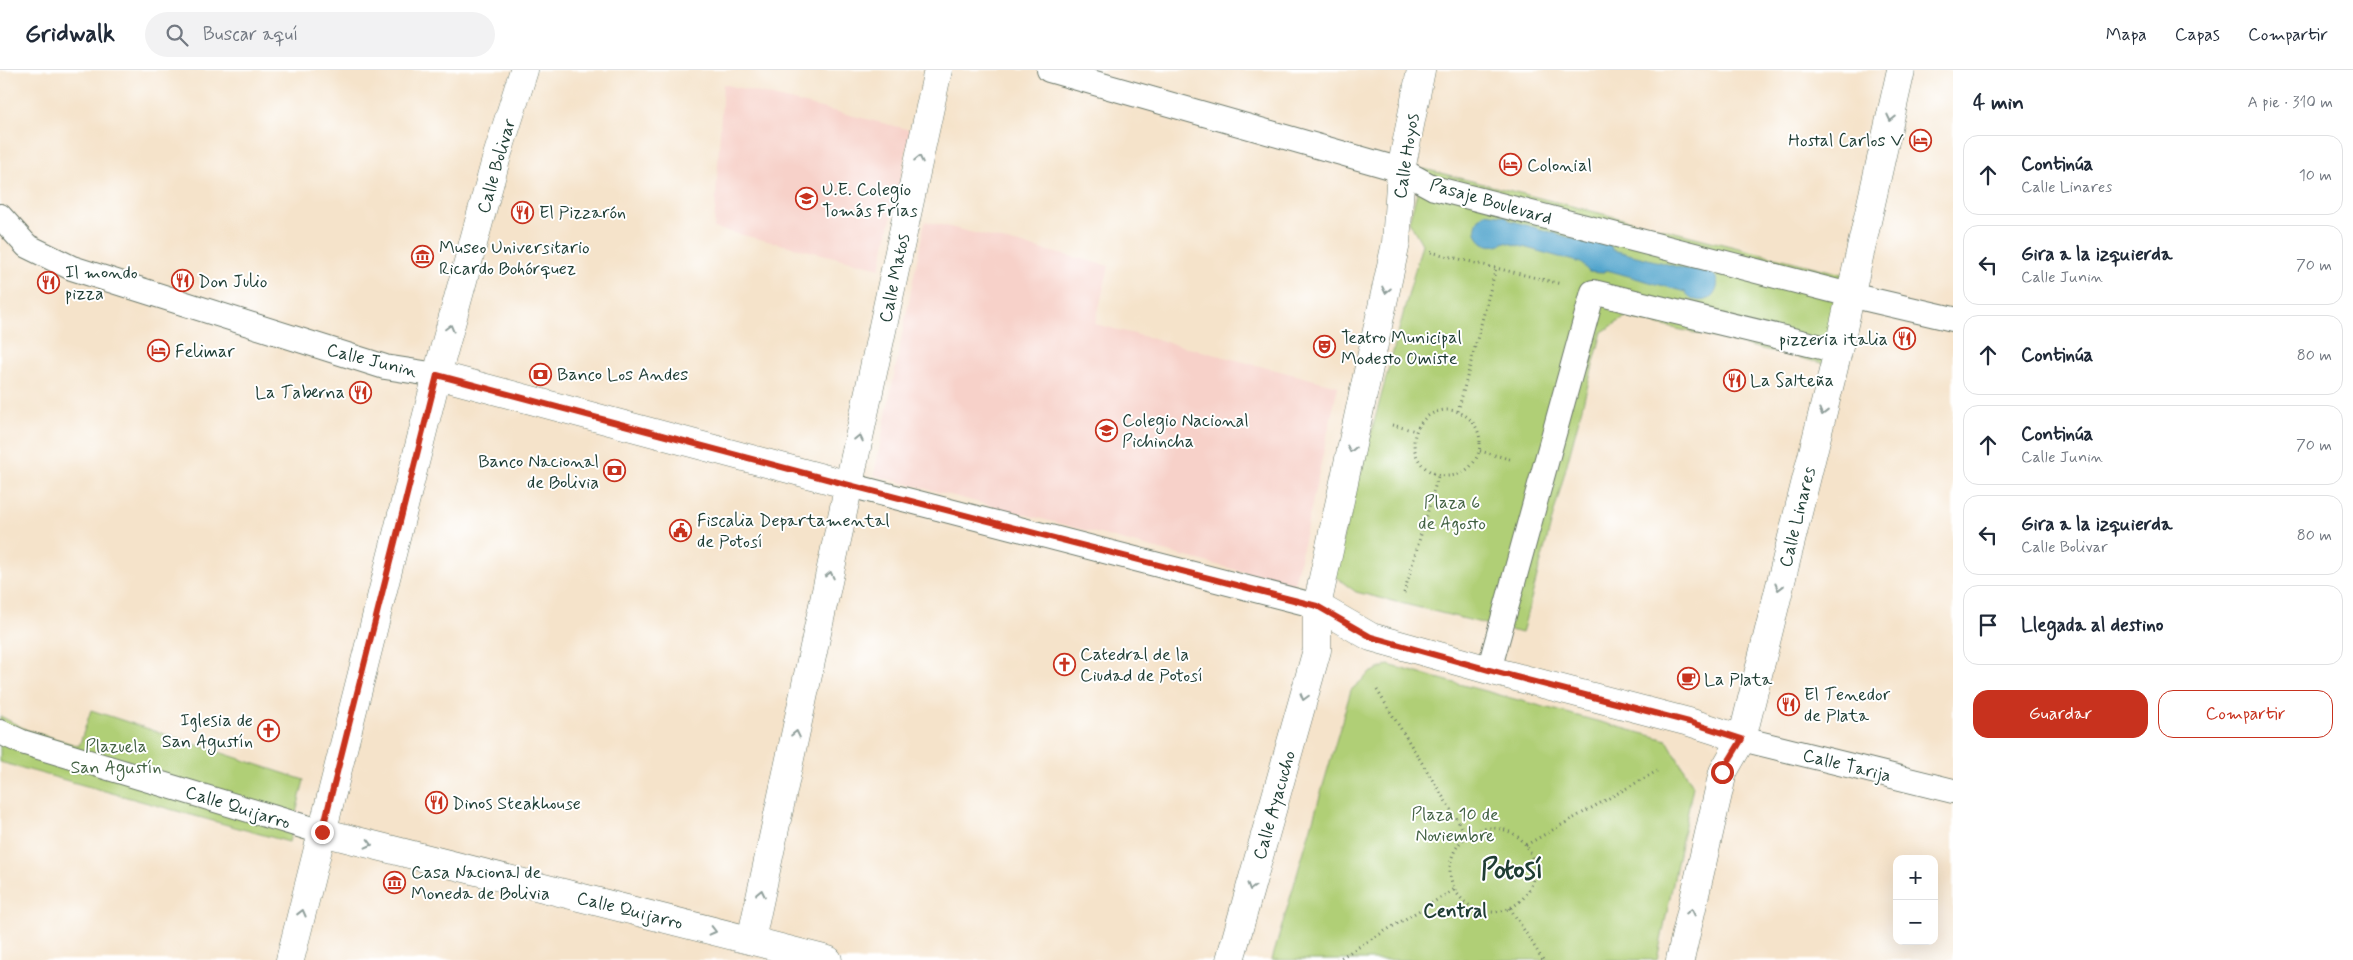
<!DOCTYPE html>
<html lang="es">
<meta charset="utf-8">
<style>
:root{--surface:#fff;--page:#f2f2f3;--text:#1f2937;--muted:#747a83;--line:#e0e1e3;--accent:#c8321e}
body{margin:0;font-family:Mynerve,sans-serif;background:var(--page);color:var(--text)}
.controls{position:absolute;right:15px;bottom:15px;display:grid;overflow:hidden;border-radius:10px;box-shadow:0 5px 20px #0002}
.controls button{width:45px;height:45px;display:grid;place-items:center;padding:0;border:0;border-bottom:1px solid var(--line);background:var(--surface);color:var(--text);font:25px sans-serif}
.stop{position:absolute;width:15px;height:15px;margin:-11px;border:4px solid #c8321e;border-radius:50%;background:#fff}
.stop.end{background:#c8321e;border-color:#fff;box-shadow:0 1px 5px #0008}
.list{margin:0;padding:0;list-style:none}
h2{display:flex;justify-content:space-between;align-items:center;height:65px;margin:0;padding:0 20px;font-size:21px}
h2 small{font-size:16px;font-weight:400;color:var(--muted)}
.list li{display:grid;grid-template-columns:32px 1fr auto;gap:15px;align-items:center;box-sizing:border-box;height:80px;margin:0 10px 10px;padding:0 10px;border:1px solid var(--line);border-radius:15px}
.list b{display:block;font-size:19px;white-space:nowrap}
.list p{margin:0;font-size:16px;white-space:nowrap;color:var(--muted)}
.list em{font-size:16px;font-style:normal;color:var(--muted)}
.actions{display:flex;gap:10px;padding:15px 20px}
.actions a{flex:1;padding:11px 0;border:1px solid var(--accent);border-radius:15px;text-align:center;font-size:18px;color:var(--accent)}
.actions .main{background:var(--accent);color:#fff}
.icon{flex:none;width:28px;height:28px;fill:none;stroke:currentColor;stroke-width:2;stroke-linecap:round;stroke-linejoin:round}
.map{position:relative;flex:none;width:1953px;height:890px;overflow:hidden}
header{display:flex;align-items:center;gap:30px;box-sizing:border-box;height:70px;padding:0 25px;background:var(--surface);border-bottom:1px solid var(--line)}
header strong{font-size:24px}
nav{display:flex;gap:28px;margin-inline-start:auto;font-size:18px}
.search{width:350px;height:45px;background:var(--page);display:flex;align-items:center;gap:12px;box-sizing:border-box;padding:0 18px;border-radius:28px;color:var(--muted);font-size:19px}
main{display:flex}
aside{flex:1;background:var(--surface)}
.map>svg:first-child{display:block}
.built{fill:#f7d1c9}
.green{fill:#b0cf76;stroke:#688655}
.water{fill:#51a4cc;stroke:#387080}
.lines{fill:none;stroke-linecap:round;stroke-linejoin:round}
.pedestrian-casing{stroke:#6a7768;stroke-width:26}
.minor-casing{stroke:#6a7768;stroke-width:29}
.path{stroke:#6a7768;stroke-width:3;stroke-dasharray:1 4;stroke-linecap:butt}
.pedestrian{stroke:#fff;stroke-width:24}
.minor{stroke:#fff;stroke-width:28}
.oneway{stroke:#8f9e9a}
.route{stroke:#c8321e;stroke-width:6}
.labels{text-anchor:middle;stroke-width:4;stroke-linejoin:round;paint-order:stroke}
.poi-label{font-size:18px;fill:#1f3d34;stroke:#fff;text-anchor:start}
.street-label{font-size:18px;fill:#1f3d34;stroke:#fff}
.park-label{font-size:18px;fill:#436244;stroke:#fff}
.neighbourhood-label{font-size:19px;font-weight:bold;fill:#1f3d34;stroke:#fff}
.town-label{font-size:28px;font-weight:bold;fill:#1f3d34;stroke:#fff}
</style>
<header>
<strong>Gridwalk</strong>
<div class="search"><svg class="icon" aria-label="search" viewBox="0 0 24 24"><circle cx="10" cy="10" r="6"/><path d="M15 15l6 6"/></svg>Buscar aquí</div>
<nav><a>Mapa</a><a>Capas</a><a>Compartir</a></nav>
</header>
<main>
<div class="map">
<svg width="1953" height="890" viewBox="0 0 1953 890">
<rect width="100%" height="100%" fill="#fff"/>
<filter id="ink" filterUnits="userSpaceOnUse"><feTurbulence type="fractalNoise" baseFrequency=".02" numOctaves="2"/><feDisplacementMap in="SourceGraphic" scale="10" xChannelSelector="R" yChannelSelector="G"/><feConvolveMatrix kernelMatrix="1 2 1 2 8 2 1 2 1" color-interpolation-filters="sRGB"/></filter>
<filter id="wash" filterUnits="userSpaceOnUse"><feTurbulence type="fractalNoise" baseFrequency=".0096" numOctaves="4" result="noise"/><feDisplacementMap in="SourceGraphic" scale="20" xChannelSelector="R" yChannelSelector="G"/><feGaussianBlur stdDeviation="1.12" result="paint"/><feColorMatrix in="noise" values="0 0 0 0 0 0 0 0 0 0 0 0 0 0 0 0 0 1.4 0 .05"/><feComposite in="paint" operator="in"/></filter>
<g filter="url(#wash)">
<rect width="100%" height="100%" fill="#f5e3ca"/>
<!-- built -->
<g class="built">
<path d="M723,14l188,46 -31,138 -166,-40z"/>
<path d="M925,151l184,45 -14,58 243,62 -44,199 -420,-110z"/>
</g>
<!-- green -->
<g class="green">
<path d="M1424,99l422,106 -20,89 -200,-47 -24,15 -80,301 -166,-41 -23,-17 89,-331 -13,-23z"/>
<path d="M1388,595l279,75 26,46 -36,174h-385l79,-270 19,-17z"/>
<path d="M91,640l213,70 -15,62 -289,-80v-46l27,14 52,16z"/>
</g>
<!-- water -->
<path class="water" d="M1485,143l21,3 3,4 76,22 5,-3 20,6 3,5 77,20 10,-4c16,5 24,18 11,32 -11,5 -19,3 -26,-6l-78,-22 -6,3 -12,-1 -8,-9 -76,-21c-23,13 -41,-13 -20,-29z"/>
</g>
<g filter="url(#ink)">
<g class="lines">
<defs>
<g id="pedestrian">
<path d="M1049,0l352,100 33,18 416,107 103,24"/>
<path d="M0,146l27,30 45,22 313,99 52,8"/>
<path d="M849,415l468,121"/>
<path d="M1489,600l104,-378 245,59"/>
<path d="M0,662l22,10 300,90"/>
<path d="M1742,669l211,52"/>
</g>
<g id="minor">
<path d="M437,305l412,110"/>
<path d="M1317,536l54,31 118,33 200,52 53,17"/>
<path d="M322,762l506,128"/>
<path d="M751,870l187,-870"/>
<path d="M290,890l147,-585 60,-219 27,-86"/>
<path d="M1230,890l87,-310v-44l79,-363 5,-73 20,-100"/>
<path d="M1680,890l43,-188 19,-33 96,-388 63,-281"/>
</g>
</defs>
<!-- pedestrian casing -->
<use href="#pedestrian" class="pedestrian-casing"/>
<!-- minor casing -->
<use href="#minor" class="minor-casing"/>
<!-- path -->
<g class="path">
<path d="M1431,182l130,32"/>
<circle cx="1447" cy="373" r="33"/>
<path d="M1458,341l38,-143"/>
<path d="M1392,355l24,6"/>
<path d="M1480,381l33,9"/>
<path d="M1404,523l34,-117"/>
<path d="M1377,620l90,146"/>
<circle cx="1492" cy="800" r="42"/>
<path d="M1526,775l131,-74"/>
<path d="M1510,838l33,52"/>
<path d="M1337,890l118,-71"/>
</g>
<!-- pedestrian -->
<use href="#pedestrian" class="pedestrian"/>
<!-- minor -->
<use href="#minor" class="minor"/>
</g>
<!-- one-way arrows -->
<defs><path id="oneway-chevron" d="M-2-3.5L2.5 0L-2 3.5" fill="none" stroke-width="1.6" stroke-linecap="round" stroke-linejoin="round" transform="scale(1.25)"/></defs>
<g class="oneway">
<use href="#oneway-chevron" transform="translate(1891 48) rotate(103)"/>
<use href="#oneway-chevron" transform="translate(919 89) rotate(-78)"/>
<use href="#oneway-chevron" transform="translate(1386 220) rotate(102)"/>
<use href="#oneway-chevron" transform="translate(450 258) rotate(-75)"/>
<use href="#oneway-chevron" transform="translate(1823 342) rotate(104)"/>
<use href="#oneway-chevron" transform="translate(859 368) rotate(-78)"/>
<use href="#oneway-chevron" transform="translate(1351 379) rotate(102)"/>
<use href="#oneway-chevron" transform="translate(830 505) rotate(-78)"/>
<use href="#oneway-chevron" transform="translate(1779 517) rotate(104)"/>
<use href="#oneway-chevron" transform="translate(1304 627) rotate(106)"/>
<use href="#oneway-chevron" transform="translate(796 664) rotate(-78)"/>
<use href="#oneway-chevron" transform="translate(369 774) rotate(14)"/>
<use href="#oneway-chevron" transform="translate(1251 817) rotate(106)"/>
<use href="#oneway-chevron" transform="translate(761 823) rotate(-78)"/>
<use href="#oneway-chevron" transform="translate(1691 842) rotate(-77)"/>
<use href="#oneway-chevron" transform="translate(302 843) rotate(-76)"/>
<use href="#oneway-chevron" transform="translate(713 861) rotate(14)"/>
</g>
</g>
<g class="lines" filter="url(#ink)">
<!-- route -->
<path class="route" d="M322,762l115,-457 412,110 468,121 54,31 118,33 200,52 53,17 -20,33"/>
</g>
<!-- icons -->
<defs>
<symbol id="hotel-ring" viewBox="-11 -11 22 22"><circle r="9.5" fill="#fff" stroke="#c8321e" stroke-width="1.5"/><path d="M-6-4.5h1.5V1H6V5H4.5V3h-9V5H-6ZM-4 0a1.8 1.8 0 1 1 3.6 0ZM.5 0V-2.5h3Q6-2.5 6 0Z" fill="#c8321e"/></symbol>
<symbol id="school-ring" viewBox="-11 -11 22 22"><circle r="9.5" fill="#fff" stroke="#c8321e" stroke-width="1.5"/><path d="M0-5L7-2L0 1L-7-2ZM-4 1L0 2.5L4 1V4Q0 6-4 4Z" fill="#c8321e"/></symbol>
<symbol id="restaurant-ring" viewBox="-11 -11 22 22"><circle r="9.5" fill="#fff" stroke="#c8321e" stroke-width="1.5"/><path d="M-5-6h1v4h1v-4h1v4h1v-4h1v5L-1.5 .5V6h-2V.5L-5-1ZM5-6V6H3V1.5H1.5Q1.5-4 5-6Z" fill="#c8321e"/></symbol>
<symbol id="museum-ring" viewBox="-11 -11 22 22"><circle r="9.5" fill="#fff" stroke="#c8321e" stroke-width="1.5"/><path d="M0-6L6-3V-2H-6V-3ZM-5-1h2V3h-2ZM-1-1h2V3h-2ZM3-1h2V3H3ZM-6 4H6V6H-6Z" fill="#c8321e"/></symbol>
<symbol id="theatre-ring" viewBox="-11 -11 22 22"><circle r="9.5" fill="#fff" stroke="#c8321e" stroke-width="1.5"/><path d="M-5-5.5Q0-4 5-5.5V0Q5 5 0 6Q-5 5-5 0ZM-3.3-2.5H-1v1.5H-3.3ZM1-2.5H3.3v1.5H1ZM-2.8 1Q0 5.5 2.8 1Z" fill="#c8321e"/></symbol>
<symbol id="bank-ring" viewBox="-11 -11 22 22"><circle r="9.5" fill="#fff" stroke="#c8321e" stroke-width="1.5"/><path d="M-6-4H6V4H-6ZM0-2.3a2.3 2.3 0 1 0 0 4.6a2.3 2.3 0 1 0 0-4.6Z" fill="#c8321e"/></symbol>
<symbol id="civic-ring" viewBox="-11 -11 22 22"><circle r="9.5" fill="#fff" stroke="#c8321e" stroke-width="1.5"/><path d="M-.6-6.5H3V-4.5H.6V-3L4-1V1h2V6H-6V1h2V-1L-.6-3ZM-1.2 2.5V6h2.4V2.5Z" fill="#c8321e"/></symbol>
<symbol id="church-ring" viewBox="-11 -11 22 22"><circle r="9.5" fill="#fff" stroke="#c8321e" stroke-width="1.5"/><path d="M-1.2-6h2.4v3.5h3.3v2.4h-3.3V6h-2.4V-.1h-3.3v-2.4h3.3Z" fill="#c8321e"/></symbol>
<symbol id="cafe-ring" viewBox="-11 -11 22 22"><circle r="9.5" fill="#fff" stroke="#c8321e" stroke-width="1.5"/><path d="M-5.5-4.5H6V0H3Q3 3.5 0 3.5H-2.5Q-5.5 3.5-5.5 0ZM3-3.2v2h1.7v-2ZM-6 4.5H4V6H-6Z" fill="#c8321e"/></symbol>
</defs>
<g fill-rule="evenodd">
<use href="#hotel-ring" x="1908" y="58" width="25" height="25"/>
<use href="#hotel-ring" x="1498" y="82" width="25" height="25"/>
<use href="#school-ring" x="794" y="116" width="25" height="25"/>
<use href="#restaurant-ring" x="510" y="130" width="25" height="25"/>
<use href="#museum-ring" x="410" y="174" width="25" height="25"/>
<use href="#restaurant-ring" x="170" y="198" width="25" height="25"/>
<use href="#restaurant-ring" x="36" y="200" width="25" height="25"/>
<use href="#restaurant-ring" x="1892" y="256" width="25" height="25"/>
<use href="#theatre-ring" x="1312" y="264" width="25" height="25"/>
<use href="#hotel-ring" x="146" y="268" width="25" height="25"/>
<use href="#bank-ring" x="528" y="292" width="25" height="25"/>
<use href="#restaurant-ring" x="1722" y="298" width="25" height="25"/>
<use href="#restaurant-ring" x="348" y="310" width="25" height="25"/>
<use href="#school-ring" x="1094" y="348" width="25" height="25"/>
<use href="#bank-ring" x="602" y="388" width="25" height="25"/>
<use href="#civic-ring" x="668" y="448" width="25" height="25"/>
<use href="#church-ring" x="1052" y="582" width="25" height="25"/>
<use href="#cafe-ring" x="1676" y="596" width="25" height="25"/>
<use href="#restaurant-ring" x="1776" y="622" width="25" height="25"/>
<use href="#church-ring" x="256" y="648" width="25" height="25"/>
<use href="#restaurant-ring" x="424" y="720" width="25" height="25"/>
<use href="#museum-ring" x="382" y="800" width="25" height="25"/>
</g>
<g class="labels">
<!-- poi labels -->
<g class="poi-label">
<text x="1904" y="76" text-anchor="end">Hostal Carlos V</text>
<text x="1527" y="101">Colonial</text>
<text x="822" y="125">U.E. Colegio<tspan x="822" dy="21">Tomás Frías</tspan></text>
<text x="539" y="148">El Pizzarón</text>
<text x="439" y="183">Museo Universitario<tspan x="439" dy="21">Ricardo Bohórquez</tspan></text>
<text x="65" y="208">Il mondo<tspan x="65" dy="21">pizza</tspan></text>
<text x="198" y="217">Don Julio</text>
<text x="1341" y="273">Teatro Municipal<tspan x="1341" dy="21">Modesto Omiste</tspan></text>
<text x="1888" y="275" text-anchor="end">pizzeria italia</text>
<text x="175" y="287">Felimar</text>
<text x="557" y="310">Banco Los Andes</text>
<text x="1750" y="316">La Salteña</text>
<text x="345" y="328" text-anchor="end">La Taberna</text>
<text x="1122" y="356">Colegio Nacional<tspan x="1122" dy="21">Pichincha</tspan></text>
<text x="599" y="397" text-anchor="end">Banco Nacional<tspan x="599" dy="21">de Bolivia</tspan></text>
<text x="697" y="456">Fiscalia Departamental<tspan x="697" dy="21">de Potosí</tspan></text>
<text x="1080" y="590">Catedral de la<tspan x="1080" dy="21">Ciudad de Potosí</tspan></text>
<text x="1704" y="615">La Plata</text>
<text x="1804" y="630">El Tenedor<tspan x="1804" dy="21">de Plata</tspan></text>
<text x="253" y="656" text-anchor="end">Iglesia de<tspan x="253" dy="21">San Agustín</tspan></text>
<text x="452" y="739">Dinos Steakhouse</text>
<text x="411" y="808">Casa Nacional de<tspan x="411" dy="21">Moneda de Bolivia</tspan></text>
</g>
<!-- street labels -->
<g class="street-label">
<text transform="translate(1406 86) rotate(-81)" y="6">Calle Hoyos</text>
<text transform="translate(496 96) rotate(-74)" y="6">Calle Bolivar</text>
<text transform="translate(1491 131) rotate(16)" y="6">Pasaje Boulevard</text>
<text transform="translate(894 208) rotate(-78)" y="6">Calle Matos</text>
<text transform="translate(372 290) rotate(14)" y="6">Calle Junin</text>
<text transform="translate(1797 447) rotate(-76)" y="6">Calle Linares</text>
<text transform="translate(1847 695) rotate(14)" y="6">Calle Tarija</text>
<text transform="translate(1274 735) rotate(-74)" y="6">Calle Ayacucho</text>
<text transform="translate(238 737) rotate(17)" y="6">Calle Quijarro</text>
<text transform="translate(630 840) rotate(14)" y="6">Calle Quijarro</text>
</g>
<!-- park labels -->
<g class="park-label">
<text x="1452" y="438">Plaza 6<tspan x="1452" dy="21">de Agosto</tspan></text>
<text x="116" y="682">Plazuela<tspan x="116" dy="21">San Agustín</tspan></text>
<text x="1455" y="750">Plaza 10 de<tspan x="1455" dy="21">Noviembre</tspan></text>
</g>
<!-- neighbourhood labels -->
<g class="neighbourhood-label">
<text x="1455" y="847">Central</text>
</g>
<!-- town labels -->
<g class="town-label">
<text x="1512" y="808">Potosí</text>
</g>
</g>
</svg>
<div class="controls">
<button>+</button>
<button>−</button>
</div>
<div class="stop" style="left:1722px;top:702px"></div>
<div class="stop end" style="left:322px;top:762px"></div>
</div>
<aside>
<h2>4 min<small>A pie · 310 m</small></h2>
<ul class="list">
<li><svg class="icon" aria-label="ahead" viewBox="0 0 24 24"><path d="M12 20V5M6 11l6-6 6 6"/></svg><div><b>Continúa</b><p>Calle Linares</p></div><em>10 m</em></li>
<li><svg class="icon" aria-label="left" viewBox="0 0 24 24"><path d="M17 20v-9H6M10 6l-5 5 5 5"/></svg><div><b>Gira a la izquierda</b><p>Calle Junin</p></div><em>70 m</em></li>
<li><svg class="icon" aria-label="ahead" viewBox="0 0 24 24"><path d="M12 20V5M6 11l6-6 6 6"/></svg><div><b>Continúa</b></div><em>80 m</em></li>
<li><svg class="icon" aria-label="ahead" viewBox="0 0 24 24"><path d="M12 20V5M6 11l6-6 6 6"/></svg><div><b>Continúa</b><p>Calle Junin</p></div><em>70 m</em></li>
<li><svg class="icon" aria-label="left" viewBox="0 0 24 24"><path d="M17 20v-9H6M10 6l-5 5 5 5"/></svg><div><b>Gira a la izquierda</b><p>Calle Bolivar</p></div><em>80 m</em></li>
<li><svg class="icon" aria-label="arrive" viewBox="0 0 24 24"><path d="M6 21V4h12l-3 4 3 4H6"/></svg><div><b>Llegada al destino</b></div></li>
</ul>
<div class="actions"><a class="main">Guardar</a><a>Compartir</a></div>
</aside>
</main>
